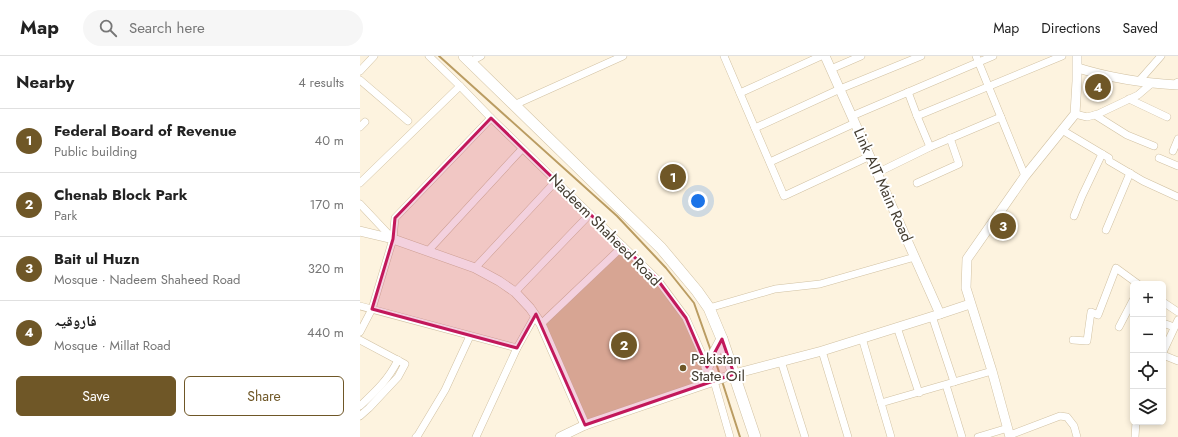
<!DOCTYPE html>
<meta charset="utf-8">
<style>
:root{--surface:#fff;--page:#f6f6f6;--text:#222;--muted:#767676;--line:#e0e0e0;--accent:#6f5727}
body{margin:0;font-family:Jost,"Noto Naskh Arabic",sans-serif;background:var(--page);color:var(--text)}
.controls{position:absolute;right:12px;bottom:12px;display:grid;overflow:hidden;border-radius:6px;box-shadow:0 2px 6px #0003}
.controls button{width:36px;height:36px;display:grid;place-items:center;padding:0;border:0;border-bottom:1px solid var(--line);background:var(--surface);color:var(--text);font:20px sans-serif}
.you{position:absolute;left:338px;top:145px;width:14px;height:14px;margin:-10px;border:3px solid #fff;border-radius:50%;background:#1a73e8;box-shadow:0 0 0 6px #1a73e833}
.badge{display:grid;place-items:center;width:26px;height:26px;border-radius:50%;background:var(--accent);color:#fff;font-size:13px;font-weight:700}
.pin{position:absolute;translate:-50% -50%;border:2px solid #fff;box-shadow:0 1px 4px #0006}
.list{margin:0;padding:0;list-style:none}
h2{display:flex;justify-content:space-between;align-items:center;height:52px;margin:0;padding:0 16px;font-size:17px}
h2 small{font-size:13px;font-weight:400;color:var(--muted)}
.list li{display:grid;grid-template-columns:26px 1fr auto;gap:12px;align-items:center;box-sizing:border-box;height:64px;padding:0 16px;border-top:1px solid var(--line)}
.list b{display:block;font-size:15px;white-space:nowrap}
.list p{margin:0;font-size:13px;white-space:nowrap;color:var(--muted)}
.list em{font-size:13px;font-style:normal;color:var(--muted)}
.actions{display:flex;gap:8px;padding:12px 16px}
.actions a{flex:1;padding:9px 0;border:1px solid var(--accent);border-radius:6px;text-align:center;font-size:14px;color:var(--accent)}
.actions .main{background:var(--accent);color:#fff}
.icon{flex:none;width:22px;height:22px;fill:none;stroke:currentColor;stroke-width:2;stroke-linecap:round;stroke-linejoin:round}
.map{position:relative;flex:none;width:818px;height:381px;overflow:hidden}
header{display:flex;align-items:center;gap:24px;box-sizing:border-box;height:56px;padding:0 20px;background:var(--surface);border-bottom:1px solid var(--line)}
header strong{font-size:19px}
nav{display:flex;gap:22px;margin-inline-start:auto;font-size:14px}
.search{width:280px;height:36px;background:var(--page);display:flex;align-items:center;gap:10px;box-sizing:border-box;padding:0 14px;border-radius:22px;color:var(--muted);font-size:15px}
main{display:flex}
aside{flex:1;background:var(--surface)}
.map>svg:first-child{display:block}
.green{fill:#dcc8a2}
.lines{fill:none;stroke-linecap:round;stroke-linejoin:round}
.stream{stroke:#ba9c62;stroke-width:2}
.minor-casing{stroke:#d1c1a2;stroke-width:8}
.tertiary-casing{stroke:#d1c1a2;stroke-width:10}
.secondary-casing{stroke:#d1c1a2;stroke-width:12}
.minor{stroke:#fff;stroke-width:7}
.tertiary{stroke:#fff;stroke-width:9}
.secondary{stroke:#fff;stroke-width:11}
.marked{fill:#c2185b;fill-opacity:0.2;stroke:#c2185b;stroke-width:3;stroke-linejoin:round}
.poi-dot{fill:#6f5727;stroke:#fff;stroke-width:1.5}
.labels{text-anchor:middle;stroke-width:4;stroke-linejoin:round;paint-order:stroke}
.street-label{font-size:15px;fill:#423b2f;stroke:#fff}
.poi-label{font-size:15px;fill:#423b2f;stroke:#fff;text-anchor:start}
</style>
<header>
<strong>Map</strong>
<div class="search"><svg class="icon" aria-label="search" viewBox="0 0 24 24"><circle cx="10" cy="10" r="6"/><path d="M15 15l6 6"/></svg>Search here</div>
<nav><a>Map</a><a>Directions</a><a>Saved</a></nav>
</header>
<main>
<aside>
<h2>Nearby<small>4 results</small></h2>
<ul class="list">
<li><span class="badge">1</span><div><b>Federal Board of Revenue</b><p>Public building</p></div><em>40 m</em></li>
<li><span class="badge">2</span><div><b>Chenab Block Park</b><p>Park</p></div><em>170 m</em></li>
<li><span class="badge">3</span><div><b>Bait ul Huzn</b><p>Mosque · Nadeem Shaheed Road</p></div><em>320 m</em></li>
<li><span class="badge">4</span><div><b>فاروقیہ</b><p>Mosque · Millat Road</p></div><em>440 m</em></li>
</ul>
<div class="actions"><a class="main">Save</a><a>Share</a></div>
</aside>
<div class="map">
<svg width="818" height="381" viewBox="0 0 818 381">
<rect width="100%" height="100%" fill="#fdf3df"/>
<!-- green -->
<path class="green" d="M263,190l34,33 29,39 28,63 -129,44 -44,-101z"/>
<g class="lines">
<!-- stream -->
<g class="stream">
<path d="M79,0l178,160 49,52 28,35 17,48"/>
<path d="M355,304l5,15"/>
<path d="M362,325l18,56"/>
</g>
<defs>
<g id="minor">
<path d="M69,0l31,30 31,32 166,161 29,39 28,63 16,56"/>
<path d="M364,0l60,140 86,-40"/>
<path d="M616,0l49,120"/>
<path d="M110,6l11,-6"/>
<path d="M471,13l30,-13"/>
<path d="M0,15l14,-15"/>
<path d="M0,24l48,41"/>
<path d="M779,25l22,-25"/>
<path d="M548,36l9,24 13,31"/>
<path d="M380,37l81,-37"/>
<path d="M769,43l38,18"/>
<path d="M154,49l109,-49"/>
<path d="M715,58l12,3 11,-3 40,-19 14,-12"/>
<path d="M735,59l32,20 27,11"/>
<path d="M492,60l141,-60"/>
<path d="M557,60l145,-60"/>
<path d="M0,71l5,-5"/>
<path d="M395,72l85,-39 81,-33"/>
<path d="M702,74l47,28v3l34,20 35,16"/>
<path d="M813,95l5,-12"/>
<path d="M799,102l19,8"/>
<path d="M410,106l85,-39"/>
<path d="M517,117l53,-26 71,-30"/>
<path d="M0,127l100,-97"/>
<path d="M557,127l42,-19 -9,-26"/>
<path d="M0,148l33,35"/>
<path d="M714,160l8,-20 20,-42"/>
<path d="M746,174l24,-57"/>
<path d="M68,195l94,-102"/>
<path d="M115,212l81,-87"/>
<path d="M155,236l75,-78"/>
<path d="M803,246l15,10"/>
<path d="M0,250l157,42"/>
<path d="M349,252l66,-19 45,-5 95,-27"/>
<path d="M572,260l22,66"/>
<path d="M803,267l11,4"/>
<path d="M181,268l82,-78"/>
<path d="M537,271l22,66"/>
<path d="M759,271l14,-27"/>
<path d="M0,276l12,-23 21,-70 2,-21 96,-100"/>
<path d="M502,282l29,99"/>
<path d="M0,284l45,24 -7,13 -29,31 -9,8"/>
<path d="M713,284l14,1 4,-29 7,3 18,-47 22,16"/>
<path d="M462,295l26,86"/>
<path d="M803,296l15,-32"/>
<path d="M803,299l15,6"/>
<path d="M421,305l24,76"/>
<path d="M586,329l16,52"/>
<path d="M521,347l111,-32"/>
<path d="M0,350c16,-15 28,-26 38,-46"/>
<path d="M650,379l50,-19 7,1 7,9 3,11"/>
<path d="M56,381l2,-2 27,-45 25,-54"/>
<path d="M116,381l41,-89 18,-32"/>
<path d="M618,381l30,-9"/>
<path d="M775,381l1,-15"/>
</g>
<g id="tertiary">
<path d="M465,0l115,258"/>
<path d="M718,12c32,10 65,15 99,17l1,-2"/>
<path d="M0,175l33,8 82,29 24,13 16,11 15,16 11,16 44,101"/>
<path d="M200,381l25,-12 129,-44 20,-7 88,-23 118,-37 30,-10"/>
<path d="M650,381l-18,-66 -26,-83 1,-29 58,-83 50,-62 2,-33v-25"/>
</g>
<g id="secondary">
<path d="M104,0l197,192 36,43 12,17 13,31 33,98"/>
<path d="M347,311l15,-28"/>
</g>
</defs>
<!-- minor casing -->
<use href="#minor" class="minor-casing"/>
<!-- tertiary casing -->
<use href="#tertiary" class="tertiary-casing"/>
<!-- secondary casing -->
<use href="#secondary" class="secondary-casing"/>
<!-- minor -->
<use href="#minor" class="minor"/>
<!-- tertiary -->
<use href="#tertiary" class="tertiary"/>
<!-- secondary -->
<use href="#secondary" class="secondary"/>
</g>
<!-- marked area -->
<path class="marked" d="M131,62l166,161 29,39 21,49 15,-28 12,35 -149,51 -49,-111 -19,34 -145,-39 21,-70 2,-21z"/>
<!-- markers -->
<circle class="poi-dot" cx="323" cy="312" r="4"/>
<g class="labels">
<!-- street labels -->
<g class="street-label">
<text transform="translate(523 129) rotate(66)" y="5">Link AIT Main Road</text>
<text transform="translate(245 174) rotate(45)" y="5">Nadeem Shaheed Road</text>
</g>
<!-- poi labels -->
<g class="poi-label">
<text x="331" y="308">Pakistan<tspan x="331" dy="17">State Oil</tspan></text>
</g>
</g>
</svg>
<div class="controls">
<button>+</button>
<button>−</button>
<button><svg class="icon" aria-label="locate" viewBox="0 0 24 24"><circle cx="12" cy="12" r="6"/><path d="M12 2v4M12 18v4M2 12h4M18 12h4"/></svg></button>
<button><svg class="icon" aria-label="layers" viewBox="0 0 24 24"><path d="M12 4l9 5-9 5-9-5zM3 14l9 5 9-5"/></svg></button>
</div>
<div class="you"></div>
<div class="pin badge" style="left:313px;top:121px">1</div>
<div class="pin badge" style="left:264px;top:289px">2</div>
<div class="pin badge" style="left:643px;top:170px">3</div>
<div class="pin badge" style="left:738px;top:31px">4</div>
</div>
</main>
